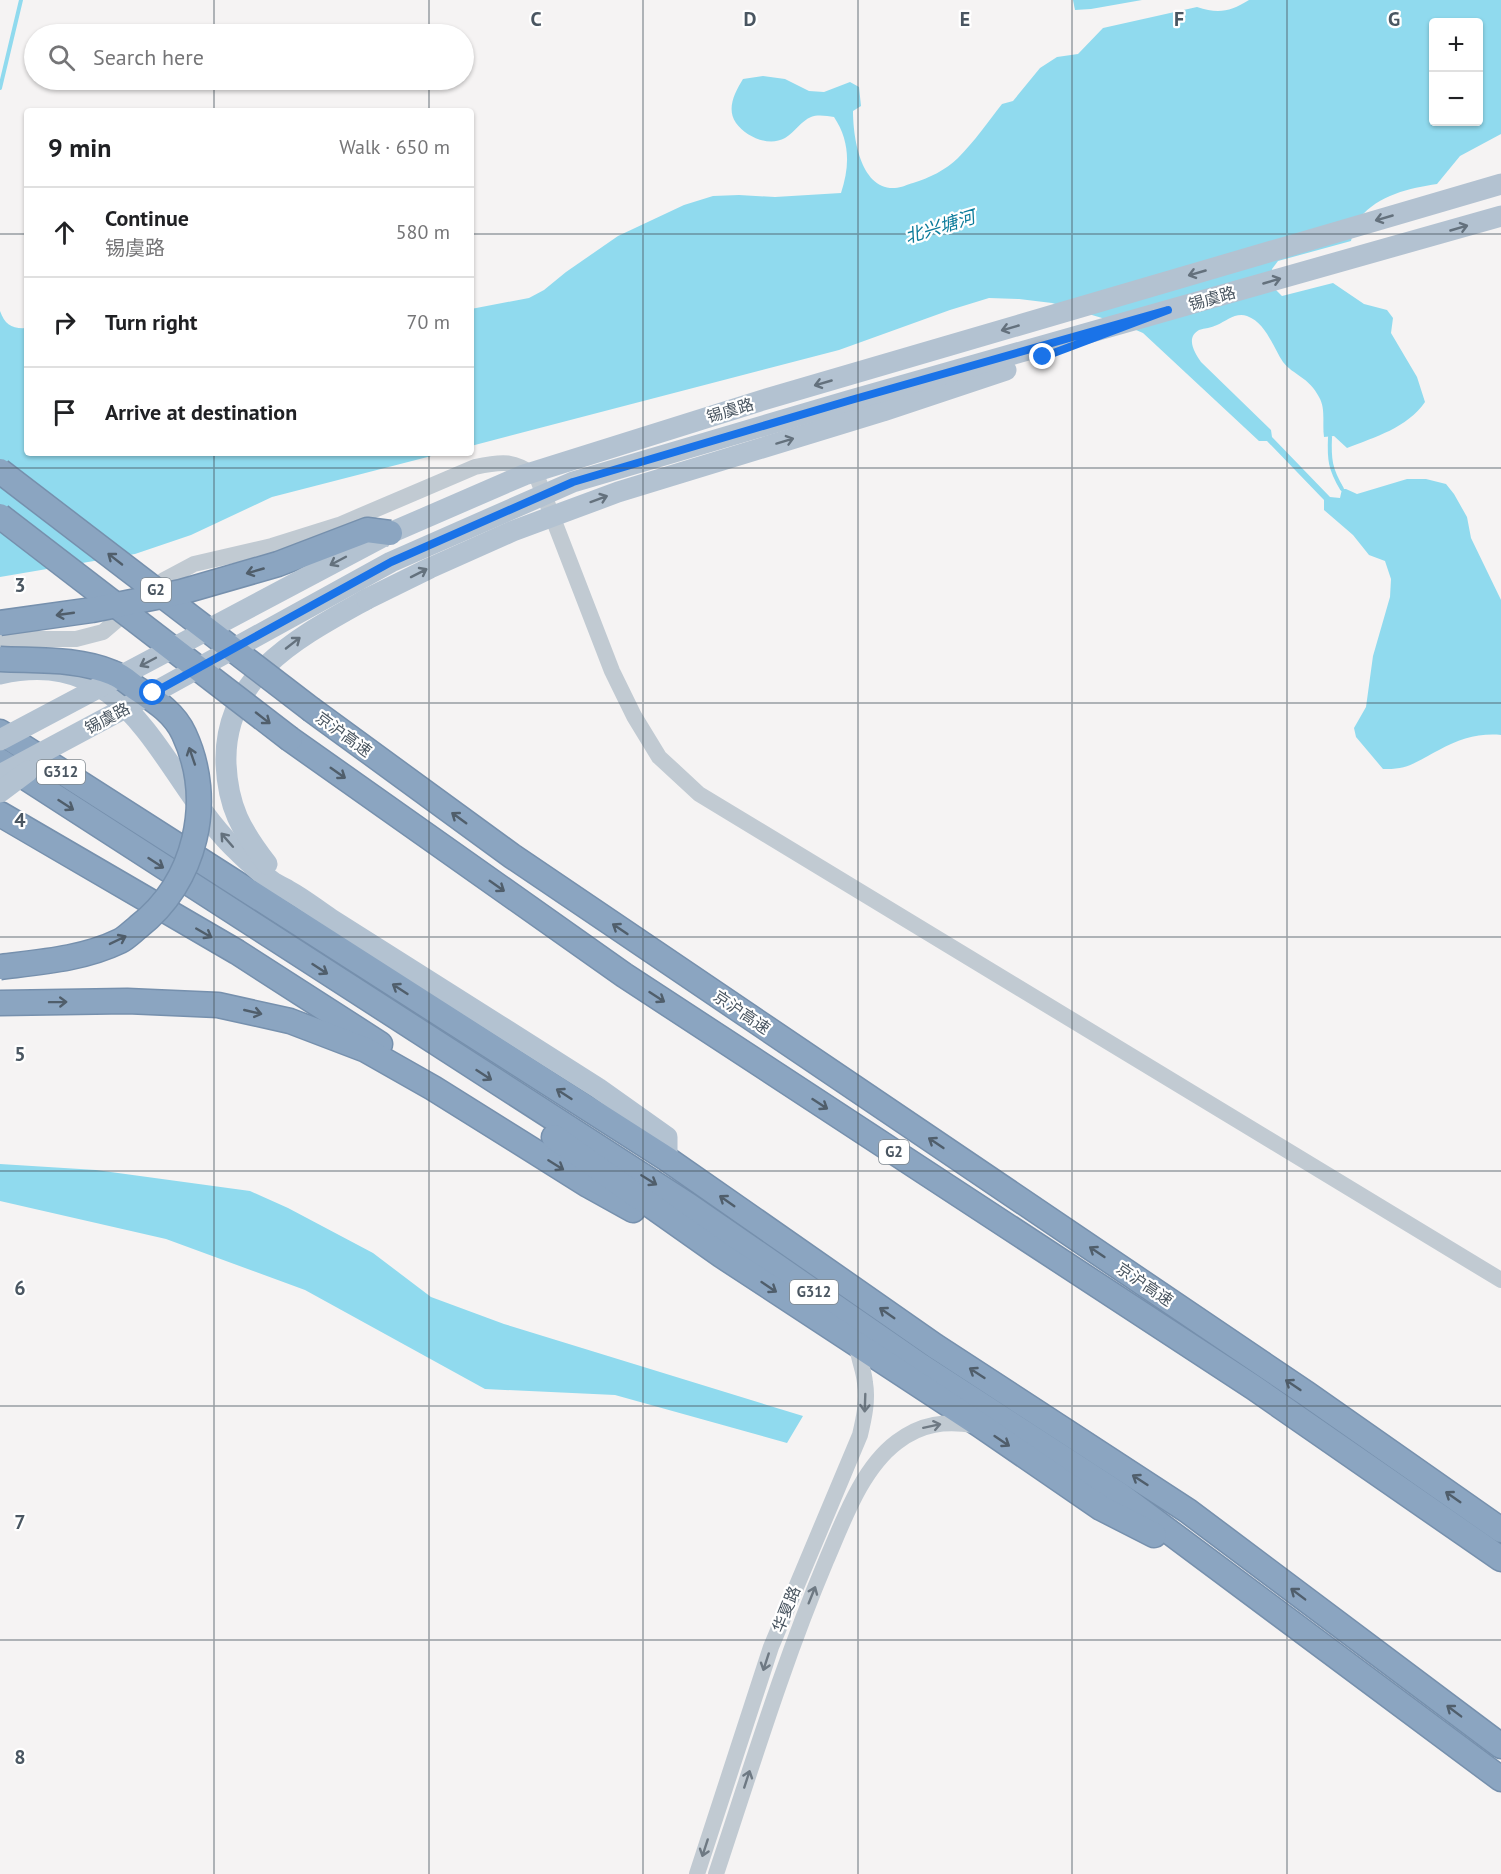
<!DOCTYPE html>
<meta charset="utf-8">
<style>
:root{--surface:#fff;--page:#f2f2f2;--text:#202124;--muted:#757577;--line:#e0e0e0}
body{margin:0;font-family:"PT Sans","Noto Sans SC",sans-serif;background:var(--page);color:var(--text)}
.controls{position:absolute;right:18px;top:18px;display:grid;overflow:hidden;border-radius:6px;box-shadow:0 2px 4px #0004}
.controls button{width:54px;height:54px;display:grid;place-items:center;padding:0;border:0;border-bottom:2px solid var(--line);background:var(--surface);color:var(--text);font:30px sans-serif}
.stop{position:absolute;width:18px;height:18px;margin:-14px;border:4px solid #1a73e8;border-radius:50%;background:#fff}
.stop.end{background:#1a73e8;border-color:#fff;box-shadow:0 2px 6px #0008}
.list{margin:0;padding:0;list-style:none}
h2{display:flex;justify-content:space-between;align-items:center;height:78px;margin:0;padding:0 24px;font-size:26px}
h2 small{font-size:20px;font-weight:400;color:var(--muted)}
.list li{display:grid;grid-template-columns:39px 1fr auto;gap:18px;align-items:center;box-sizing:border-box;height:90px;padding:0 24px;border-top:2px solid var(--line)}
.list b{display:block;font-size:22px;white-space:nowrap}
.list p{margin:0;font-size:20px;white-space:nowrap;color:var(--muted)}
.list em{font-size:20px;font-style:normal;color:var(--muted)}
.icon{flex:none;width:33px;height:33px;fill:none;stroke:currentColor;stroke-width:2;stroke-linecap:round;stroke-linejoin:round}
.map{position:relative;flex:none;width:1501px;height:1874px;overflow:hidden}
.search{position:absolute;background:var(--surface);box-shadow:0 2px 4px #0004;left:24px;top:24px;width:450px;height:66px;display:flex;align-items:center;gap:15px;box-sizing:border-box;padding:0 21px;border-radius:33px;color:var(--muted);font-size:22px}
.panel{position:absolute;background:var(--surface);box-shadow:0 2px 4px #0004;left:24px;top:108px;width:450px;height:348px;border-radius:6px}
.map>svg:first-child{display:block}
.water{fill:#90daee;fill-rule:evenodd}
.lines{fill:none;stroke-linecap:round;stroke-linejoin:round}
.stream{stroke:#90daee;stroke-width:4}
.highway-casing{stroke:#7690ad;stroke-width:27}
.minor{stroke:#c1cad2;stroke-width:16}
.major{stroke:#b3c2d1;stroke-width:21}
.highway{stroke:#8ba5c1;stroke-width:24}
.highway-bridge-casing{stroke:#7690ad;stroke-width:27;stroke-linecap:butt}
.major-bridge{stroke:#b3c2d1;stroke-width:21}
.highway-bridge{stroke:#8ba5c1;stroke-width:24}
.oneway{stroke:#64717d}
.oneway2{stroke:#505e6b}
.oneway3{stroke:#6e7983}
.route{stroke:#1a73e8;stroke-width:8}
.grid{fill:none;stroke:#4a5661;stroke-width:1.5;stroke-opacity:0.55}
.labels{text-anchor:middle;stroke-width:4.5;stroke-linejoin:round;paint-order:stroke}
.shield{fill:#fff;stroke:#808990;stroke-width:1.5}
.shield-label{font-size:15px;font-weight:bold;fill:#4a5661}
.street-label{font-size:16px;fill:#4a5661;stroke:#fff}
.water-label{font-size:18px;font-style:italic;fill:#0c7c9b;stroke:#fff}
.grid-label{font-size:20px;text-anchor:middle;font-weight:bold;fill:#4a5661;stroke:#fff;stroke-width:4.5;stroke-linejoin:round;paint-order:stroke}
</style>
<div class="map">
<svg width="1501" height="1874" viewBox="0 0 1501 1874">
<rect width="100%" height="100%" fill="#f5f3f3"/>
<!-- water -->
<g class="water">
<path d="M1073,0h69l-51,9 -16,1z"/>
<path d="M1249,0h252v134l-41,22 -23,28c-27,4 -59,11 -77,34 -5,6 -7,16 -9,23l-73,20 -6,8 3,20 7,7 51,-13 31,21 23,6 6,8 -2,15 26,44 8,25c-18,26 -50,35 -78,46l-13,-12 -10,1c-2,-14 2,-28 -5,-40 -10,-20 -26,-22 -36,-35 -10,-15 -17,-39 -36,-46 -11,-4 -21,5 -30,9 -6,3 -12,3 -18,5 -14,8 -4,23 2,32l70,68 1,7 58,60 10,1 2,-9h4l11,5 50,-15h19l20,5 8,10 13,23 4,21 30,62v135c-22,-2 -42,4 -62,15 -22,11 -30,20 -56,19l-27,-32 -2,-9 12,-21 7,-51 17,-59 1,-18 -6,-18 -16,-6 -16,-20 -29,-25v-10l-57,-59h-8l-116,-108 -21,-9 -70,-21 -33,-4 -30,-1 -39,12 -111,40 -368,96v-137l58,-11 15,-8 22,-18 52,-36 66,-31 29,-9 26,-1 36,2 66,-4c9,-27 9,-52 -7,-76 -7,-1 -16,-3 -23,0 -10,4 -16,15 -26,21 -16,9 -39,-1 -49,-15 -10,-14 -1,-31 7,-44l20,-3 22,3 24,12 15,1 26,-10 9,5 2,19 -8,5c0,25 7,79 42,77 6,0 13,-4 18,-5 16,-5 33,-13 45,-25 16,-16 30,-36 44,-54l11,-3 27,-33 17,-11 21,-3 25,-26 94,-21c21,7 33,5 52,-7zM1434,22h44v100h-44z"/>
<path d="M0,311c5,14 12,18 27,17v125h416l-171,44 -81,38 -56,19 -135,23z"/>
<path d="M0,1164l96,6 154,21 38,17 85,45 58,44 73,27 299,92 -16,27 -172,-48 -130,-6 -180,-99 -139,-51 -166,-38z"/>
</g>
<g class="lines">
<!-- stream -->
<g class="stream">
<path d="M0,88l21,-88"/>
<path d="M1330,437c-1,22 0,32 12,52"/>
</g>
<defs>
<g id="highway">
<path d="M312,710l200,146 795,538 194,136"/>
<path d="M0,732l667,427 268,187 253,165 313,235"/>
<path d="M290,739l334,236 629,412 248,172"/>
<path d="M0,761l688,444 233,161 199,129 381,284"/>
<path d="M0,814l237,138 143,92"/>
<path d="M0,1003l127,-2 91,4 72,16 76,29 67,38 155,97 45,25"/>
<path d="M554,1137l167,118 259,170 121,83 53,27"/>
</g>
</defs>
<!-- highway casing -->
<use href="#highway" class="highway-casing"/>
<!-- minor -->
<g class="minor">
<path d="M0,639h76l27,-7 61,-52 30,-16 78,-18 67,-21 136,-58c28,-6 39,-7 62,10l75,194 22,45 25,41 40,37 802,486"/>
<path d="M697,1874l74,-227 89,-212c4,-17 8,-35 5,-52 -1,-13 -7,-25 -8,-38"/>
<path d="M716,1874c35,-105 67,-211 110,-313 17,-39 35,-92 71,-119 25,-19 48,-21 77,-17"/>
</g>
<!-- major -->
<g class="major">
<path d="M0,674c132,-30 159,98 232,172 12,12 27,26 41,36 5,4 11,5 16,9 15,8 28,19 42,28l267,169 69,49v22"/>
<path d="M267,864c-26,-34 -39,-57 -41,-100 -3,-89 73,-127 141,-165"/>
</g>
<!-- highway -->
<use href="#highway" class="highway"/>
<defs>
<g id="highway-bridge">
<path d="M0,471l312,239"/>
<path d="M0,516l290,223"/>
<path d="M0,623l92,-13 89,-18 97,-28 89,-34 23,3"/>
<path d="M0,659c38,2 77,-1 113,14 9,3 18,12 26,17 18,12 36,24 45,44 31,67 12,148 -46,193 -6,5 -12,11 -18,14 -37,18 -80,21 -120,26"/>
</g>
</defs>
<!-- highway-bridge casing -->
<use href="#highway-bridge" class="highway-bridge-casing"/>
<!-- major-bridge -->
<g class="major-bridge">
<path d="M367,599l63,-31 83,-37 105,-39 265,-81 123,-41"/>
<path d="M0,740l390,-207 134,-58 239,-75 738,-216"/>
<path d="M0,775l153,-82 238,-131 182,-80 278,-82 650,-184"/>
<path d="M0,792l28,-21"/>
</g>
<!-- highway-bridge -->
<use href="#highway-bridge" class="highway-bridge"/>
</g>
<!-- one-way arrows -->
<defs><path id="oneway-shaft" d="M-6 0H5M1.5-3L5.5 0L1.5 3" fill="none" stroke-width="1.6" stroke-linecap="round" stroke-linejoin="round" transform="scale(1.5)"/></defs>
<g class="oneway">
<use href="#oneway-shaft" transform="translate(1384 218) rotate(164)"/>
<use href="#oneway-shaft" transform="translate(1459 228) rotate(-16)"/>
<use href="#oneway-shaft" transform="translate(1197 273) rotate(164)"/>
<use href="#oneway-shaft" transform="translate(1272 281) rotate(-16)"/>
<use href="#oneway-shaft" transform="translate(1010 328) rotate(164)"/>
<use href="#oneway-shaft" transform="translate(823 383) rotate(164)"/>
<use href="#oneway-shaft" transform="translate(785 441) rotate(-17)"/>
<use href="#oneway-shaft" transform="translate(599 499) rotate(-20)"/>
<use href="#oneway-shaft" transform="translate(338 561) rotate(152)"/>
<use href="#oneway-shaft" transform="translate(419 573) rotate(-27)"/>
<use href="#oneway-shaft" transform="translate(293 643) rotate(-38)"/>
<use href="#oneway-shaft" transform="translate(148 662) rotate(152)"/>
<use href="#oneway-shaft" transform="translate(227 840) rotate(-131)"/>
</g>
<g class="oneway2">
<use href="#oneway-shaft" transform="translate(115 559) rotate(-142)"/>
<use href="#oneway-shaft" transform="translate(255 571) rotate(164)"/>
<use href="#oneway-shaft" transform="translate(65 614) rotate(172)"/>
<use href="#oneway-shaft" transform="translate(263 718) rotate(38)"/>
<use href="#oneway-shaft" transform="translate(192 756) rotate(-109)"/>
<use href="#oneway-shaft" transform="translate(338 773) rotate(35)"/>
<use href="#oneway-shaft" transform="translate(66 805) rotate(33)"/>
<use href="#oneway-shaft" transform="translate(459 818) rotate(-144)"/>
<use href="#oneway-shaft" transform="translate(156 863) rotate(33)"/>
<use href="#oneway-shaft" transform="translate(497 886) rotate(35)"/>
<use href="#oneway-shaft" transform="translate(620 929) rotate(-146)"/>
<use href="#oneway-shaft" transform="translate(204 933) rotate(30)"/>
<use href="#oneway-shaft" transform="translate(118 940) rotate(-26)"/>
<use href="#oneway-shaft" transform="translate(320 969) rotate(33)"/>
<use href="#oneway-shaft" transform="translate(400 989) rotate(-147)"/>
<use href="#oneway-shaft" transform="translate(657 997) rotate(33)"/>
<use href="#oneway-shaft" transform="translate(58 1002) rotate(-1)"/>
<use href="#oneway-shaft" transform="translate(253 1012) rotate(13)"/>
<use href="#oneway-shaft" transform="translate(484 1075) rotate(33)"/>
<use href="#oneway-shaft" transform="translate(564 1094) rotate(-147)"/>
<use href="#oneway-shaft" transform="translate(820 1104) rotate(33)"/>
<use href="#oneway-shaft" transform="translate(936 1143) rotate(-146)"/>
<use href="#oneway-shaft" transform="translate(556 1165) rotate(32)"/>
<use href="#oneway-shaft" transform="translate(649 1180) rotate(32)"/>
<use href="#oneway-shaft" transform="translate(727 1201) rotate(-145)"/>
<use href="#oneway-shaft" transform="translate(1097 1252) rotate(-146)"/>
<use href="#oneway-shaft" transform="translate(769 1287) rotate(34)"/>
<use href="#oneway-shaft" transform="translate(887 1313) rotate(-145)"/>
<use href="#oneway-shaft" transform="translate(977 1373) rotate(-147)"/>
<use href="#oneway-shaft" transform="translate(1293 1385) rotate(-146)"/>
<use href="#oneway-shaft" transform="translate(1002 1441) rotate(34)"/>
<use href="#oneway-shaft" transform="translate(1140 1480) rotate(-147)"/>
<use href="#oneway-shaft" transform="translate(1453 1497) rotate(-145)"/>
<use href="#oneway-shaft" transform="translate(1298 1594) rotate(-143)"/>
<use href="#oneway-shaft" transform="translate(1454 1711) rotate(-143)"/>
</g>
<g class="oneway3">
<use href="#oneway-shaft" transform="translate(865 1403) rotate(92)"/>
<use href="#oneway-shaft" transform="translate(932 1426) rotate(-12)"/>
<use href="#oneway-shaft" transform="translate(812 1595) rotate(-68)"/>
<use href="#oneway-shaft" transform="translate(766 1662) rotate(108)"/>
<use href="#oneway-shaft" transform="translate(747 1779) rotate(-72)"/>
<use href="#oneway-shaft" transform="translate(705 1848) rotate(108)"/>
</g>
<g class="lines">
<!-- route -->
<path class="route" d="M153,693l238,-131 182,-80 278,-82 317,-90 -125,47"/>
</g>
<!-- grid -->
<path class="grid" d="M214,0v34M429,0v34M643,0v1874M858,0v1874M1072,0v1874M1287,0v1874M214,80v31M429,80v31M0,234h27M471,234h1030M214,453v1421M429,453v1421M0,468h1501M0,703h1501M0,937h1501M0,1171h1501M0,1406h1501M0,1640h1501"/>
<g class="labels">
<!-- shield labels -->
<g class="shield">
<rect x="141" y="578" width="30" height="24" rx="4.5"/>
<rect x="37" y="760" width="48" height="24" rx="4.5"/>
<rect x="879" y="1140" width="30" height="24" rx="4.5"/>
<rect x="790" y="1280" width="48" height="24" rx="4.5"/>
</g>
<g class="shield-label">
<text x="156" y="595">G2</text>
<text x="61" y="777">G312</text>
<text x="894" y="1157">G2</text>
<text x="814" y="1297">G312</text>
</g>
<!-- street labels -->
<g class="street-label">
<text transform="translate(1212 298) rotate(-16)" y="6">锡虞路</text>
<text transform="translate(730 410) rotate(-17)" y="6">锡虞路</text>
<text transform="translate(107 718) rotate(-28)" y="6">锡虞路</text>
<text transform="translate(344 734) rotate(36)" y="6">京沪高速</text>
<text transform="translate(742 1012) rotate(34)" y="6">京沪高速</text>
<text transform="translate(1145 1284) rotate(34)" y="6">京沪高速</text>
<text transform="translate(786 1609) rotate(-68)" y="6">华夏路</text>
</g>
<!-- water labels -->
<g class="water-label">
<text transform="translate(940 227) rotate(-17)" y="6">北兴塘河</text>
</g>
</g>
<g class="grid-label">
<text x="536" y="26">C</text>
<text x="750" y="26">D</text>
<text x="965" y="26">E</text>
<text x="1179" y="26">F</text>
<text x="1394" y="26">G</text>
<text x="20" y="592">3</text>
<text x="20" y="827">4</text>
<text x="20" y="1061">5</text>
<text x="20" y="1295">6</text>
<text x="20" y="1529">7</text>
<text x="20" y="1764">8</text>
</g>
</svg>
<div class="controls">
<button>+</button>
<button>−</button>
</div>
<div class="stop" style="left:153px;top:693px"></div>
<div class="stop end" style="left:1043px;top:357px"></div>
<div class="search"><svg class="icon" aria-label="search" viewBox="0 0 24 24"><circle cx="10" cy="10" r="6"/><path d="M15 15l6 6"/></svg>Search here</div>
<section class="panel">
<h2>9 min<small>Walk · 650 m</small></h2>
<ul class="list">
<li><svg class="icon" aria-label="ahead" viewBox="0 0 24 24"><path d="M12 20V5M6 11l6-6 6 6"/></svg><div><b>Continue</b><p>锡虞路</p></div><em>580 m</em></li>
<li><svg class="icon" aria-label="right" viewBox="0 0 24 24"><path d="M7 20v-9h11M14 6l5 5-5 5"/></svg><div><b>Turn right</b></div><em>70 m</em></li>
<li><svg class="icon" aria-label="arrive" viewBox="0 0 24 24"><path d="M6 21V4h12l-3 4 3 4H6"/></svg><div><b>Arrive at destination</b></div></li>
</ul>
</section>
</div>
